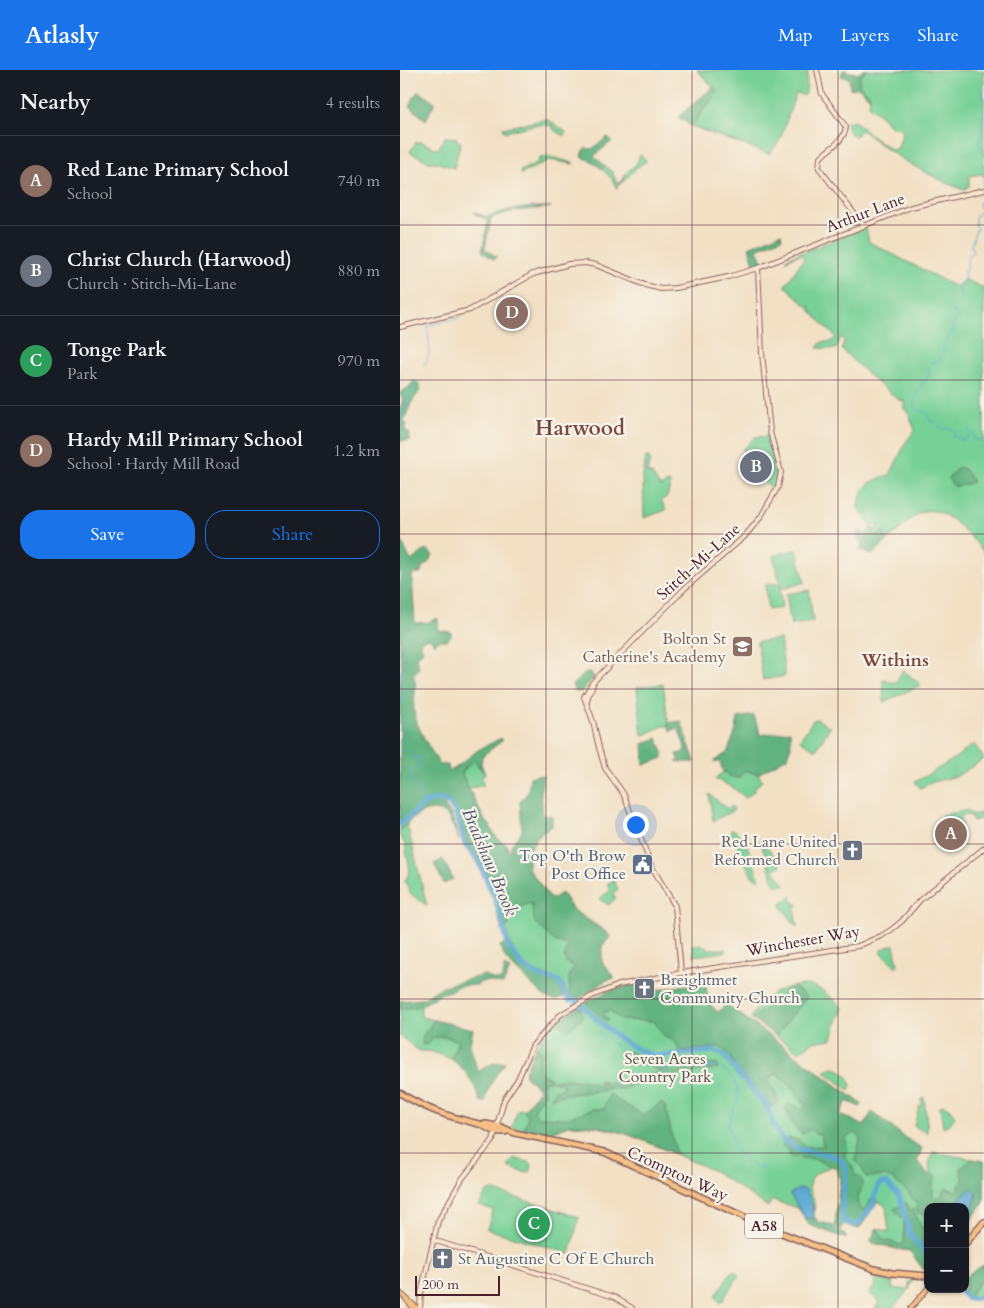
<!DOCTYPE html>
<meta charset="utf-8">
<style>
:root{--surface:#171b24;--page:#242831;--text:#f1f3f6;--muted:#9ea1a6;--line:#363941;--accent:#1a73e8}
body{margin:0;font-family:Cardo,serif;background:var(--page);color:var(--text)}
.controls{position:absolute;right:15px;bottom:15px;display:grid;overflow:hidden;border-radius:10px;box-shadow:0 1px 4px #0004}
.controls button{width:45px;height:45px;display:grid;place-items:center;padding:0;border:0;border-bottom:1px solid var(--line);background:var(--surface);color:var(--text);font:25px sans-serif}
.scale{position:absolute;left:15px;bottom:12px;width:85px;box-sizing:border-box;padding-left:5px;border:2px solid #4a1f2b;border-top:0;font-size:14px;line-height:18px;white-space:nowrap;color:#4a1f2b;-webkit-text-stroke:4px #f7f3e8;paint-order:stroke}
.you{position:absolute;left:235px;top:754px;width:18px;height:18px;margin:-12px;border:4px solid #fff;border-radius:50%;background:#1a73e8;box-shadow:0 0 0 8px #1a73e833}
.badge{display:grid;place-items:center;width:32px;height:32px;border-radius:50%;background:var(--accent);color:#fff;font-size:16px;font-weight:700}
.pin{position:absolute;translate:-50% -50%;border:2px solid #fff;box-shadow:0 1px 5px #0006}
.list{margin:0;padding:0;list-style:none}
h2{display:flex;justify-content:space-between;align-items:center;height:65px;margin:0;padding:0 20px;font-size:21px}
h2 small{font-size:16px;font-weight:400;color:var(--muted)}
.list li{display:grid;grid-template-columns:32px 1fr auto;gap:15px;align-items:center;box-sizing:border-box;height:90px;padding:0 20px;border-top:1px solid var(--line)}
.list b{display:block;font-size:19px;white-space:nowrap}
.list p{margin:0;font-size:16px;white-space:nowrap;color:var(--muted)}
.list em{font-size:16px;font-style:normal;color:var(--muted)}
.actions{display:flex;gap:10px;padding:15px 20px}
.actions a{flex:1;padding:11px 0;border:1px solid var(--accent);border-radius:20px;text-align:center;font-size:18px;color:var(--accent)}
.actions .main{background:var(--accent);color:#fff}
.map{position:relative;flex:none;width:584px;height:1238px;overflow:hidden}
header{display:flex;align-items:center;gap:30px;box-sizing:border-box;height:70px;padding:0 25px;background:var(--accent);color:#fff}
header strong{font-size:24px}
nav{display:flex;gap:28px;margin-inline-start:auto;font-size:18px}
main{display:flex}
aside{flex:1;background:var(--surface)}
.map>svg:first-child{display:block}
.green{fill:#77d096;stroke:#607860}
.forest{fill:#61b27f;stroke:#566855}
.water{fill:#5ba8d4;stroke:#526480}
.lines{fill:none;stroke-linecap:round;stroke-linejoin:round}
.stream{stroke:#5ba8d4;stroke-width:1}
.river{stroke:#5ba8d4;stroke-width:5}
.secondary-casing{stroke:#856361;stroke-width:6}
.primary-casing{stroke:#856361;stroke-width:6}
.highway-casing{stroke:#856361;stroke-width:8}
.secondary{stroke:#fbe5cf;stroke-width:4}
.primary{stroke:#f5bf86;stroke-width:4}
.highway{stroke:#f5bf86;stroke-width:5}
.grid{fill:none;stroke:#4a1f2b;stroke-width:1;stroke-opacity:0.55}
.labels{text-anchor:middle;stroke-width:4.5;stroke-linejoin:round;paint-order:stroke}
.shield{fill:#f7f3e8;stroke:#7e5f64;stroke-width:1}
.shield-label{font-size:15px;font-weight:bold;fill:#4a1f2b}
.street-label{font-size:16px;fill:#4a1f2b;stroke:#f7f3e8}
.education-label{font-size:16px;fill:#785e54;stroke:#f7f3e8;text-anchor:end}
.worship-label{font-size:16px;fill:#5b616d;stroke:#f7f3e8;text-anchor:start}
.service-label{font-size:16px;fill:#4e5e75;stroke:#f7f3e8;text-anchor:end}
.park-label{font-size:16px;fill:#58544b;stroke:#f7f3e8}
.neighbourhood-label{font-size:18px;font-weight:bold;fill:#7c4940;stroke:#f7f3e8}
.water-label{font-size:18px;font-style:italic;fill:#51566f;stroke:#f7f3e8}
.district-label{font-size:21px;font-weight:bold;fill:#7c4940;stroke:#f7f3e8}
</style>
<header>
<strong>Atlasly</strong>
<nav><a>Map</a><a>Layers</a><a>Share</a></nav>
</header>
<main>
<aside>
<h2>Nearby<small>4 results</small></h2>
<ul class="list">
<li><span class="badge" style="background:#8d6e63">A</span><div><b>Red Lane Primary School</b><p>School</p></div><em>740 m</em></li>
<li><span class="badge" style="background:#6b7280">B</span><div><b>Christ Church (Harwood)</b><p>Church · Stitch-Mi-Lane</p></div><em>880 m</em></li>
<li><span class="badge" style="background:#2e9e5b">C</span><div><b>Tonge Park</b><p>Park</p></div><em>970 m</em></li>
<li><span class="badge" style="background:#8d6e63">D</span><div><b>Hardy Mill Primary School</b><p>School · Hardy Mill Road</p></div><em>1.2 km</em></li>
</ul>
<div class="actions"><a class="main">Save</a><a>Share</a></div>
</aside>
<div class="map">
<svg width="584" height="1238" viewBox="0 0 584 1238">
<rect width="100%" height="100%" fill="#f7f3e8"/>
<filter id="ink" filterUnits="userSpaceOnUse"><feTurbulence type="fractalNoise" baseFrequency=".02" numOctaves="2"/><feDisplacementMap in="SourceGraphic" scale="10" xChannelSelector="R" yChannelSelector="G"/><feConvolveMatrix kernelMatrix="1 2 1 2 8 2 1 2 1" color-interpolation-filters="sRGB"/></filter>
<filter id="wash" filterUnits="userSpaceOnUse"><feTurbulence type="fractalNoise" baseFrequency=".0096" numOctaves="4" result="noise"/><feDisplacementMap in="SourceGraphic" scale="20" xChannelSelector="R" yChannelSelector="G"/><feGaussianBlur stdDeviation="1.12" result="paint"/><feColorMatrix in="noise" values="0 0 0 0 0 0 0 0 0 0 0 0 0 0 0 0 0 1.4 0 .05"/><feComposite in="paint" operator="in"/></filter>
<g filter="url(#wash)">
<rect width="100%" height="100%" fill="#f2e0c5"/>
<!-- green -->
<g class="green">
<path d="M297,0h112c-4,8 -1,17 -4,26l-9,-3 -16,47 -11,14 -78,-28 27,-34z"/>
<path d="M467,0h117v107l-3,-3 -12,2v10l-6,4c-36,-15 -70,-34 -100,-59l-3,-1 -5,7 -7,-6 -2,-10 10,1 22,19 15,9 5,-2 5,-18 -2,-2 -10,-1 -9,-11 -13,-10 1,-11 -11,-11 1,-8z"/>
<path d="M147,49l19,13 -2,4 -10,-6 -3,-5h-17l-29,7 -2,-4z"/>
<path d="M45,67l12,1v3l4,1 -7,26 -22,-7 -1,2 -21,-11 6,-10 3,1 1,-2 18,8z"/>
<path d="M240,84l6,6 -1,2c-11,6 -17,17 -28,24v3l-5,-10 -10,-10 3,-3 7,6 5,11 5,-1 4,-9 11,-10z"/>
<path d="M147,86l27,7 -1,1 -24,-4 -28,14 -1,-3 19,-9 -1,-3z"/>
<path d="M466,158l3,14 87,45 8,-8 20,9v264c-14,-15 -42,-53 -66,-38 -11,7 -20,18 -30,26l-5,-8 -6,4 -4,-3 6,-7 -8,-1 -13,-17c4,-22 10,-27 32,-33l16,-33 9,-12 -8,-20 -3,-1v-8l-5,-1 -26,-21 -31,-29 2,-9 -3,-4 -5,12 -19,-1 5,-6h8l6,-4 -27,-29 2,-2 -1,-1 -2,1 -23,-21 19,-28 -3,-4 -15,6 1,-2z"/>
<path d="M368,366c5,17 13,36 6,53l-30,-21 10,-10 -12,-8 13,-13z"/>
<path d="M246,387h3v2l2,2 -3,5v8h4l8,13 9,-5 2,2 -4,13 -6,3 5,10 -22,8 -1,-42z"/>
<path d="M396,479l9,33 -23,7 -9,-33z"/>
<path d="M379,513l3,25 -14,2 -3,-25z"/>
<path d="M409,520l4,32 -22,3 -5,-31z"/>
<path d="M380,569l5,37 -22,4 -6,-38z"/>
<path d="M503,600l18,15 -37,17 -1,-22 3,-1c10,9 13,-2 17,-9z"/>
<path d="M263,614l6,42h-6l-21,10 -5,-49z"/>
<path d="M417,649l13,8 -14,23 -16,-10 13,-20z"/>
<path d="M574,674l10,15 -27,17 -24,6 -13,6 -5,-6 34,-20z"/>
<path d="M74,690l11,14 -3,2 1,10 -14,2 -7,-13v-3z"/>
<path d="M345,700l13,4 5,7 -8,6v3l-9,8 -14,-11 -17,-8 8,-7h3l4,5z"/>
<path d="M309,724l19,15 4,-3 2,4 -21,11z"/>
<path d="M568,740l5,5 9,-2 1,5 -10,3 -3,-6 -10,1 2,11 -11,6h-4l-1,-10 4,-3h-7l-2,-5z"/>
<path d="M7,754l20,82 -16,-12 -6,-13 5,-10 -5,-27 -5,-8v-5z"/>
<path d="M333,759c17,12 19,34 27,51l-8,-4 -22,-45z"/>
<path d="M361,769l20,26 -7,5 11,15h-10l-15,-45z"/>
<path d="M213,810l5,9 -5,5 3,4 -7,7 -10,-6 12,-9 -4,-6z"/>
<path d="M392,826l-1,3 4,5 2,-1 1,3 -4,5 2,1 -1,7 3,5 -1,3 -16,-21v-2z"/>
<path d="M131,833l24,38 14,4 -3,17 9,5 -6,8 1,23c-3,-6 -5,-14 -10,-17 -5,-4 -12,-4 -18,-7 -23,-9 -31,-23 -36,-46l16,-22z"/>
<path d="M293,874l14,2v3h18v3l-31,4z"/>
<path d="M491,875h3l4,19 -2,3 -16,-16z"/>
<path d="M305,912c2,11 3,24 13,30l8,-8 136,100 -2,3 -13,-6 -7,13 24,12 8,-14 39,30 11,6 -5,13 11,14 2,-2 -1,-8 4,-13 51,9v41l-19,26v-21h-37v62h-5l-13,-18 -13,-2 -27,-7 7,-14 12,4 -3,-25 -8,-6 -19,28 -16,-5 -2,5 -6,-4 5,-46 -4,-11 -4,-2c-15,7 -19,6 -23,22 5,10 7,19 5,30l-2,1 2,-12 -24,-13 15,24 -7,-10 -26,-8 -4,7 -54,-36 -85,-37 -36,-8 -24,-1 -18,7 -2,5 -37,-10 3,-10 4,-8 5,1 15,-20 -1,-3 -14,-12c5,-11 8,-24 16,-34 22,-31 62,-51 98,-57l2,9z"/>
<path d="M402,915c17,-1 29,12 41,23l-6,13 -5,18 -19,3 -14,10 -23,-16 30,-39 -13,-11 -41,33 -1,-2c14,-22 25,-28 51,-32z"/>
<path d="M21,936v11l13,3 -11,16 7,4c9,-5 20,-4 28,2l-7,17 -21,-8h-11l-19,-15v-27z"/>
<path d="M431,998c10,0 18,7 20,17l-2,5 -24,-18z"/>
<path d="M524,1028l3,25v10l-13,-7 5,-19 3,-2 -1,-6z"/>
<path d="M543,1035l8,4 4,8 -5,7 -7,3 -3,-21z"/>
<path d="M114,1088l17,5 1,3 -2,6 -3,1 -19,-6z"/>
<path d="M91,1120l88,27 -9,37 -83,-25 6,-19 -14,-5 8,-13z"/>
<path d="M334,1201l5,4 -18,28 -6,-6 16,-25z"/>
<path d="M472,1202l18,4 3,4 -1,8 17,2v-8l3,-3 5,-1v2h-3l-4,5v3l-17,20h-18l5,-6 -11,-9 7,-8z"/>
<path d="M584,1209v18l-16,2 10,-16z"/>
</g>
<!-- forest -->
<g class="forest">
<path d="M443,0l15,4 5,-4h4l-7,6 -1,8 11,11v3l-12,-11 -7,2 -1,-1 -1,-10 -8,-2z"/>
<path d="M313,17l5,5 -27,34 -13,-9z"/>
<path d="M18,21l17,11 -9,18 -17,-14z"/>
<path d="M208,67l4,4 -18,15 11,10 -3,3 -12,-9 -9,-3 4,-9 7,1z"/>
<path d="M131,137h20l-41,5 -19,6 -6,31 12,8 -3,3 -12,-9 6,-30 -13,-7 -1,-2 13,5 21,-7z"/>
<path d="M381,163l1,5 -25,11 6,15 -8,3 -6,-20z"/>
<path d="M14,311l6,4 1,4 -10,14 -7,18 3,3 -2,5 5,5 -1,6 -9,1v-30l3,-12 -3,-4 1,-3 7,-4z"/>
<path d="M558,397l6,2 9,13 -18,5 -7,-8z"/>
<path d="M0,447c0,6 1,20 2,24 2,7 6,13 9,20l16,-12 6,6 -6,9 -5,3 -1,6 -9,1 3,49 14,-1 8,-4 1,1v11l13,2v4l-4,4h-8l-5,4 -4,-6 -7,2 -3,3 3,8 -7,7 3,10 -6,7c6,12 -1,23 1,36 3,19 16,37 26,54h8l1,6 5,-2 24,-19 23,-12 2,2 -21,16 -1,8 4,10 -11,-14 -9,8 -3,7 23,46 5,4c2,8 8,16 16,19l3,8h1l1,-7 11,-14 -2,-29 8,-10 2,-15 13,-2 -2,16 2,24 9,1v10l-16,12 -8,15v15l23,31 11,-6 11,17 32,21 6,6 -9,9v16l13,16 -10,3 -26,18 -1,-2 -8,1 -1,-23 6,-8 -9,-5 -2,-5 4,-12 -13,-4 -20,-18 -4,-20 -9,3 -16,22c-8,-23 -14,-46 -25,-67 -4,-7 -11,-11 -14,-19 -6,-15 -6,-36 -23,-43l1,8 6,7 8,26c-3,-7 -6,-15 -10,-21 -15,-20 -37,-2 -49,12v-151l2,-14 -2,-13z"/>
<path d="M471,457l4,2 -2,4 4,3 6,-5 5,9 -16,15 -11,-4 1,-7 -6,-10 5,-3 4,5z"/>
<path d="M186,603h5l3,4 -13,15 -6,-1 -3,-6z"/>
<path d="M354,645l3,10h1l2,10 30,-4 1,15 -4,11 -29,17 -13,-4 -6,8 -9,-1 -4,-5h-3l-3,-10h-5l-1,-1 13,-8 9,-23 2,-12z"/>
<path d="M281,651l14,41h-19l3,-1 -2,-7 7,-2 1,-5 -7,-19 -7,3 -3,-8z"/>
<path d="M257,668l6,14v6l-19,7 -1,-21z"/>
<path d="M43,789l10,20 -9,5 -10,-20z"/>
<path d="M106,873c8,22 28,35 51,38l7,16 -9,3 -11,-4 -38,-36 -6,-14z"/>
<path d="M104,896l6,4 -7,14c-9,0 -19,-7 -26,1l-19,1 -8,5 -8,2 -21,13 -21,3v-8l23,-2 20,-13 42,-11 9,5h7l3,-6z"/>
<path d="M305,912c2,11 3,24 13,30l8,-8 136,100 -2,3 -13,-6 -7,13 24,12 8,-14 39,30 11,6 -5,13 11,14 2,-2 7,5 -4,4v15l3,1 7,-3 -1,-3 4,-4 10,3 8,-13 -3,-3v-7l11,-9 12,2v41l-19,26v-21h-37v13l-5,-6 -6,-1v-8l-9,-13 -17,-14 -6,-2 -19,1 -6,-13 -5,-4 5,-20 -2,-5 -3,-2 -9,5c0,5 2,11 1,15l-4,1c5,6 12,14 12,22h3l5,5 -6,22 6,8 8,-12 7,2 -19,28 -16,-5 -2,5 -6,-4 5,-46 -4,-11 -21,-9 -23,-2 -3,-2v-5l-7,-4 6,-8 11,2 6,7 19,-1 -4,-13 -5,1 -4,-5 -8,5c-11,-6 -13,-17 -18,-27l3,-3 10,3 3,4 5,-7 -9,-7 -5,-11 -16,-13 -7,6 10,23 -8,5 -35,-39 -7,-13 -9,-8 -40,4 -6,-10 -9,-4 -11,-16 -33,-1 -11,-9 -8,2 7,7 -3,2 -20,-19 22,-12 30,-7 2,9z"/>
<path d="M393,916l14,11 -31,39 -24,-17z"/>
<path d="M180,937l3,10 -16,14 -9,-9z"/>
<path d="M34,950l39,9 -3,15 7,26 2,1c9,-5 16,-11 26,-8 -10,13 -17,23 -20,39l-5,-1c-5,-17 -14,-32 -29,-42l7,-17c-8,-7 -25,-9 -30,3l-6,-1 1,-8z"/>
<path d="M136,977l7,5 -4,8v11l12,8v2h-8l1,9 2,4 -9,9 -3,9 5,5 28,1 26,-9h11l6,-16 7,7 27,15 17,-12 4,3 11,48c-30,-12 -75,-34 -107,-29 -6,1 -13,5 -18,7l-2,5 -25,-7 4,-13 -4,-7 15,-20 -1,-3 -14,-12z"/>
<path d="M229,981c10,5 23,14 33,16 19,2 38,-6 56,-2v3c-24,4 -48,8 -71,12 -8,1 -17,8 -26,9 -7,1 -15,-4 -22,-7v-2c22,5 21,1 41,-4 7,-2 14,-2 21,-5l-33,-14z"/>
<path d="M168,1009l24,3 18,7c-20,5 -40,3 -59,9l4,-8 7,-1 1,-2 -2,-5h-8v-2z"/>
<path d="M507,1133l2,7 4,-1 4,10 11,16v34h-5l-13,-18 -13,-2 -27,-7 7,-14 7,12 18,5 2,-5v-20l-10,-11z"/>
<path d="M404,1148l8,1 4,-1 1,4c10,0 26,7 30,17l-38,-14z"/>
<path d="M584,1195v14l-6,4 -10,16 -9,-10h6v-11l11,-9z"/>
</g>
<!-- water -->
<g class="water">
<path d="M571,1118l6,5 -3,13 -5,12 -4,1v-12h-9l-1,-4z"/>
<path d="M398,1119h7c7,11 9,18 7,30l-7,-1 -15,-24z"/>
</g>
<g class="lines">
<!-- stream -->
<g class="stream">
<path d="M584,18l-2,6 2,6"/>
<path d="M584,39l-3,15 2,3 -5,16 6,9"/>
<path d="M583,115l1,-11"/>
<path d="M584,122l-5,13 2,5 -6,8v7l2,3 -4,10v5h-2l2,9 -5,4 -1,13 -3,2 1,10 -6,5c2,9 3,18 -5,24v2l3,2 2,4 -5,4 -2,10 -3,3 -2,7 -4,2 1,6 -4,10 -5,2h-3l-3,4v10l-6,5 -1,5 -6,7 -2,15 13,5 4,9 4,-1 8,8 6,-1 7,3 -3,5 10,4 7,-5 -1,-7 5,5v7h10"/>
<path d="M45,251l16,-4"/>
<path d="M24,295c9,-15 5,-22 3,-39l16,-4"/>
<path d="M0,354c7,-14 7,-29 15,-42"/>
<path d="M0,490v2"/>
<path d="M0,504v15"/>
<path d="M0,635l5,-15 -5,-10c2,-6 5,-11 5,-17 0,-7 -2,-10 0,-17"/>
<path d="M0,648c4,11 11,15 0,26"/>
<path d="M0,681l7,-2 4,8 9,1 -2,3 1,7 -2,2 -5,-1 -2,3 1,11 8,5 4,17"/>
<path d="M198,962l21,16 42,21 56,-3c15,7 26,22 19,39"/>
<path d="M334,1038l-6,18 5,11 -1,6c8,12 16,26 33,25"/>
<path d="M527,1185l1,-1"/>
</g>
<!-- river -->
<g class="river">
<path d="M0,754l27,-22 13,-3 9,5 6,7 10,34 13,16 17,38 14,49 14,19 19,10 17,4 10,19h7c24,21 48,50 81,56l57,-5 10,4 10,14 33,37 8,22 8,12 15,9 39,8 7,7 2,9 -3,22 -1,24 2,3 11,3 5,-3 12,-15 6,-21 4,-3h5l13,14 10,38 18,21"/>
<path d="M559,1219l9,10 16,-2"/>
</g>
</g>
</g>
<g filter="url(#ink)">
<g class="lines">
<defs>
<g id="secondary">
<path d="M417,0l5,24 24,33c-2,15 -17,21 -26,31l-1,10 45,58"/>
<path d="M0,257l70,-17 63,-36 36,-10 16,-1 11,2 49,20 16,4 15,-1 52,-11 30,-9 153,-61 73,-17"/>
<path d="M187,631l2,-8 4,-8"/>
<path d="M281,903l-6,-67 -23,-39 -29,-74 -18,-25 -6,-20 -6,-27 -9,-24 8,-14 92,-94 60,-52 16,-19 18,-31 3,-15 -11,-40 -8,-79 -4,-85"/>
<path d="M33,1170l181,57 18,11"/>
<path d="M20,1238l1,-15 17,-72 24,-42 31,-39 11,-40 14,-21 15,-34 27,-30 32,-19 27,-11 62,-12 177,-27 23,-10 10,-6 11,-9 18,-21 64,-52"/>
</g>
<g id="primary">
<path d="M0,1223l17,15"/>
<path d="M6,1229l7,9"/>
<path d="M511,1238l17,-20"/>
</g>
<g id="highway">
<path d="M0,1023c29,18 50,24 83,32l3,-1 15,3 14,6 89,19 162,75 108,42 18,4 36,3"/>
<path d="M83,1055c5,5 18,9 25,6"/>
<path d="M565,1174l19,-22"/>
</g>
</defs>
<!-- secondary casing -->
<use href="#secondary" class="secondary-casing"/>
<!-- primary casing -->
<use href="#primary" class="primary-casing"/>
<!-- highway casing -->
<use href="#highway" class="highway-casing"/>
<!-- secondary -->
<use href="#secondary" class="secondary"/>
<!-- primary -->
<use href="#primary" class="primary"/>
<!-- highway -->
<use href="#highway" class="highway"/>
</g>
</g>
<!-- grid -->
<path class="grid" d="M146,0v1238M292,0v1238M438,0v1238M0,155h584M0,310h584M0,464h584M0,619h584M0,774h584M0,929h584M0,1083h584"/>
<!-- icons -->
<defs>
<symbol id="school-square" viewBox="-11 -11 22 22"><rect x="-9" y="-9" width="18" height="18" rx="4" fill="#8d6e63" stroke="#f7f3e8"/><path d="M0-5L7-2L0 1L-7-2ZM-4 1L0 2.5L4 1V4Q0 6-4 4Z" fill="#fff"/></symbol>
<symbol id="church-square" viewBox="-11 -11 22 22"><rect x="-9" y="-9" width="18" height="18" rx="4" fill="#6b7280" stroke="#f7f3e8"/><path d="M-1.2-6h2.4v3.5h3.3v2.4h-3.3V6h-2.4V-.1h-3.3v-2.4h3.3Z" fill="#fff"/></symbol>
<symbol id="civic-square" viewBox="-11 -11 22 22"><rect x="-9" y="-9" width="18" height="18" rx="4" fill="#5c6f8a" stroke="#f7f3e8"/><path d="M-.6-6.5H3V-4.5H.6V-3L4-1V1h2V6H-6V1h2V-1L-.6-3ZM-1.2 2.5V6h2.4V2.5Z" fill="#fff"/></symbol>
</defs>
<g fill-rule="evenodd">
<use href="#school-square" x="330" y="564" width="25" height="25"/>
<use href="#church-square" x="440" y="768" width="25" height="25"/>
<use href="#civic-square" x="230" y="782" width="25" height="25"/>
<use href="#church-square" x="232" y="906" width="25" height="25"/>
<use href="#church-square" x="30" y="1176" width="25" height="25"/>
</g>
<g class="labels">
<!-- shield labels -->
<rect class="shield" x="345" y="1143.5" width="38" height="25" rx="4"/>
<g class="shield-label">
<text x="364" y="1161">A58</text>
</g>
<!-- street labels -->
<g class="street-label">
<text transform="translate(465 142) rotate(-21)" y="6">Arthur Lane</text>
<text transform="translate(298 491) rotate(-42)" y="6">Stitch-Mi-Lane</text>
<text transform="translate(403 870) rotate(-10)" y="6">Winchester Way</text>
<text transform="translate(278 1103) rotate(25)" y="6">Crompton Way</text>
</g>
<!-- education labels -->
<g class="education-label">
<text x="326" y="574">Bolton St<tspan x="326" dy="18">Catherine's Academy</tspan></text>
</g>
<!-- worship labels -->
<g class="worship-label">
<text x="437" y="777" text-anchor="end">Red Lane United<tspan x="437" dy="18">Reformed Church</tspan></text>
<text x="260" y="915">Breightmet<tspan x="260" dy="18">Community Church</tspan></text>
<text x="58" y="1194">St Augustine C Of E Church</text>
</g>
<!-- service labels -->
<g class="service-label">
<text x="226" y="791">Top O'th Brow<tspan x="226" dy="18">Post Office</tspan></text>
</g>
<!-- park labels -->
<g class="park-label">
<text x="265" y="994">Seven Acres<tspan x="265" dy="18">Country Park</tspan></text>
</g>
<!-- neighbourhood labels -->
<g class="neighbourhood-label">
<text x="495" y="596">Withins</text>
</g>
<!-- water labels -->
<g class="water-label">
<text transform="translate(90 792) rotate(67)" y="6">Bradshaw Brook</text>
</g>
<!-- district labels -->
<g class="district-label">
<text x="180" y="365">Harwood</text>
</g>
</g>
</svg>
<div class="controls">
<button>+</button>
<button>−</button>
</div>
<div class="scale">200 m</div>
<div class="you"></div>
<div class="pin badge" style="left:551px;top:764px;background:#8d6e63">A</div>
<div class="pin badge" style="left:356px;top:397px;background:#6b7280">B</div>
<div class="pin badge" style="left:134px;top:1154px;background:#2e9e5b">C</div>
<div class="pin badge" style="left:112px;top:243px;background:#8d6e63">D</div>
</div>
</main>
